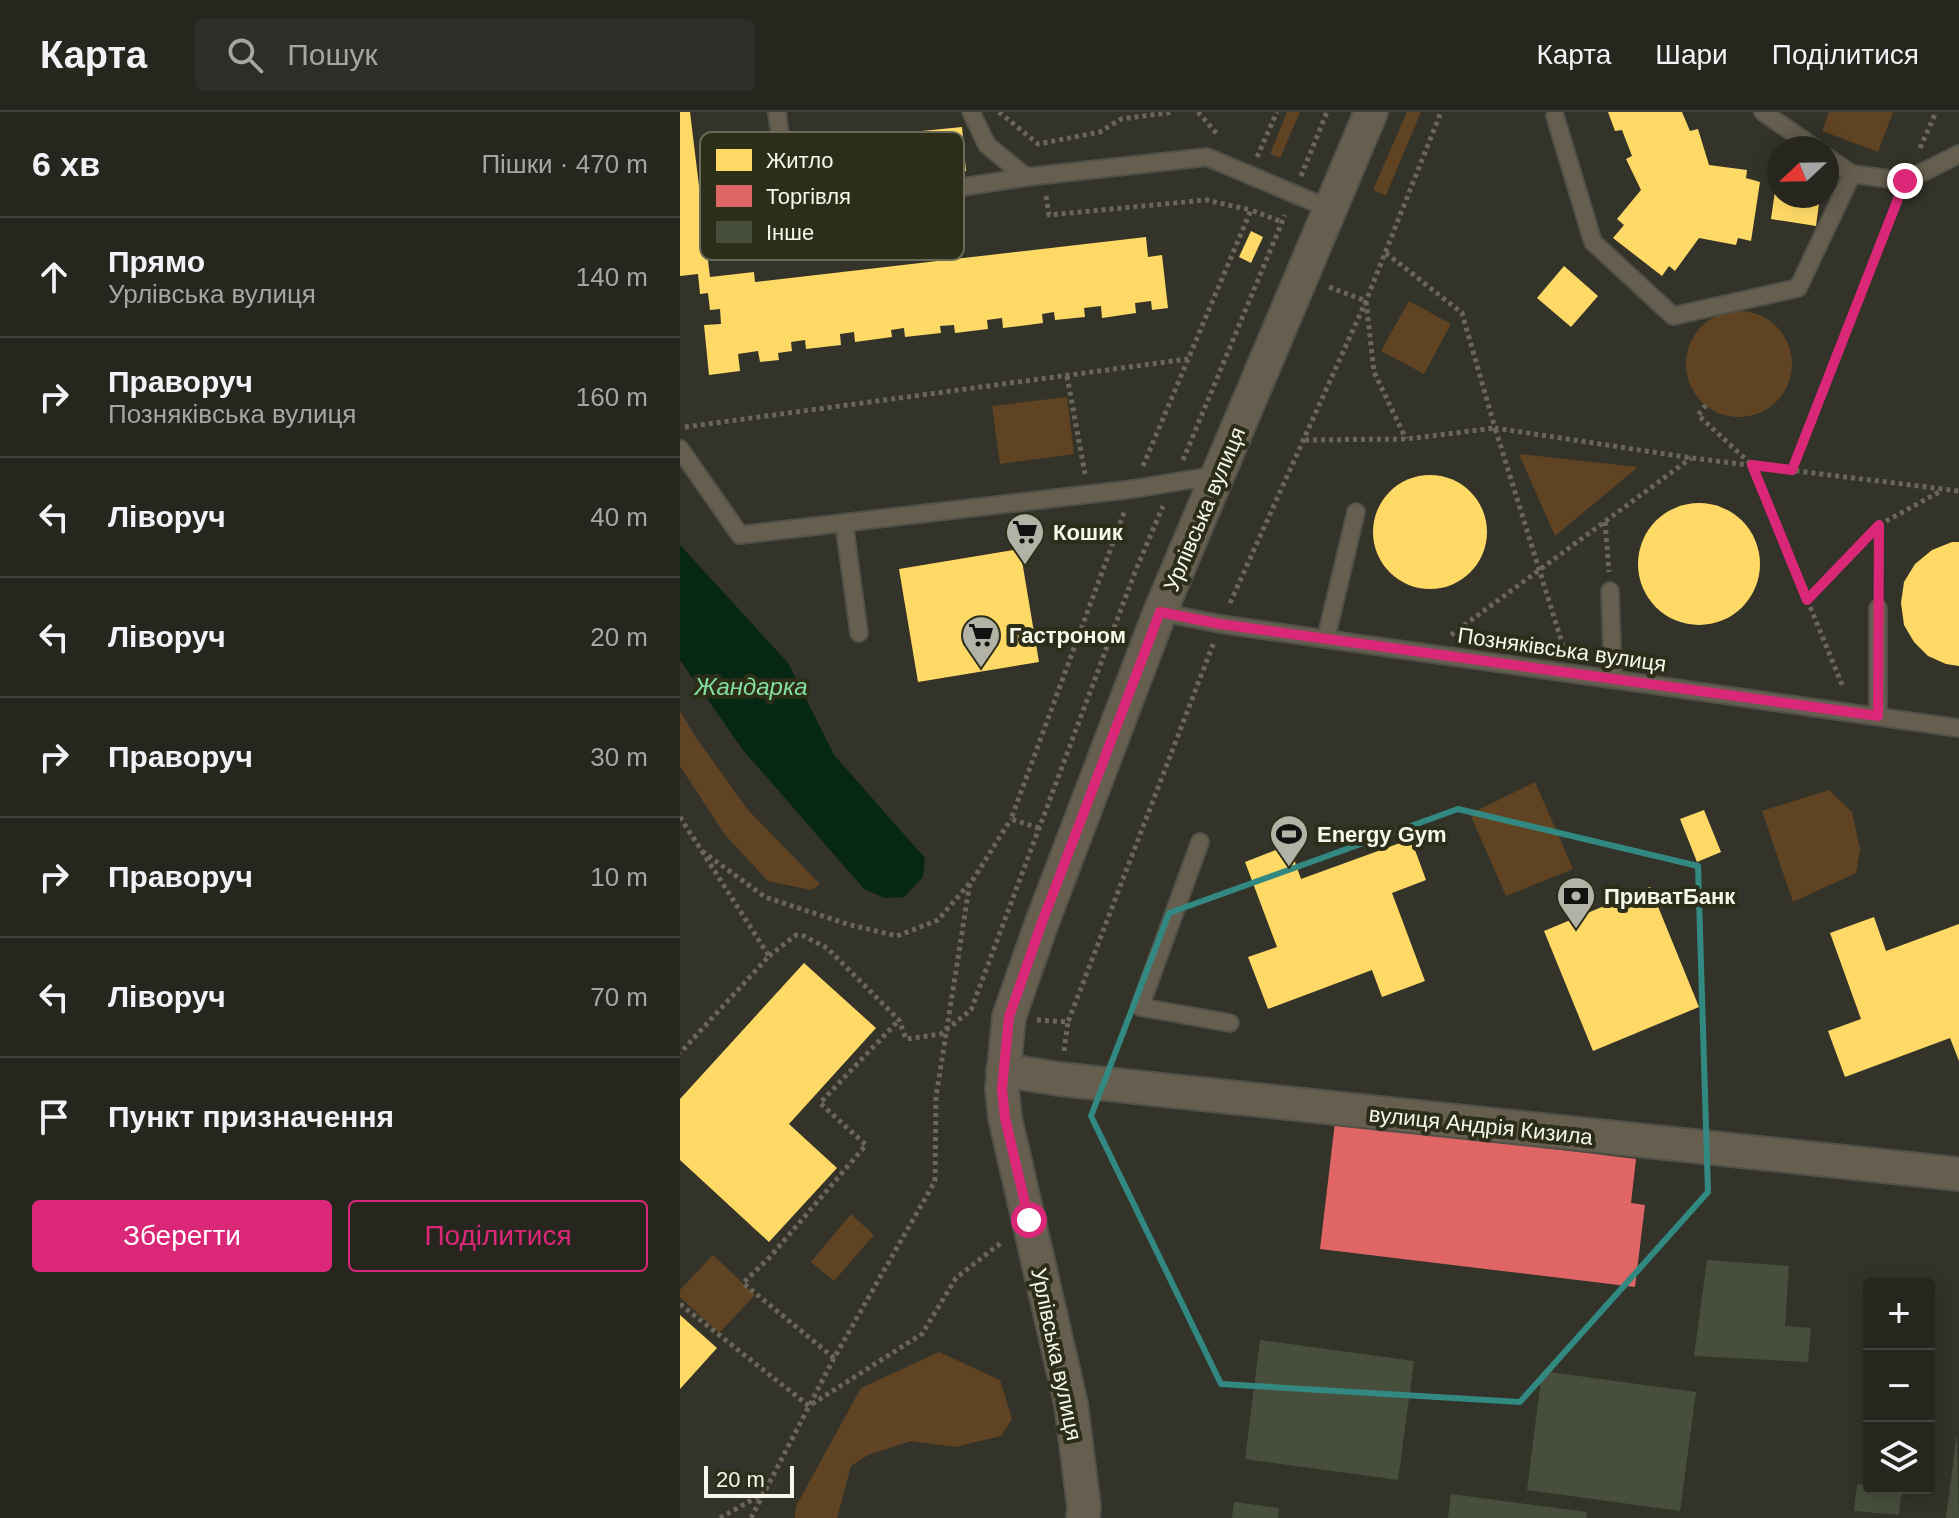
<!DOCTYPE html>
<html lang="uk">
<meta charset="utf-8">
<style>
:root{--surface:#26261f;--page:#2e2e28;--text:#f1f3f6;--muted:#a4a5a4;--line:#42433d;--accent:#db2777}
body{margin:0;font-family:Helvetica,sans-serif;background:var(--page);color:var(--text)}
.controls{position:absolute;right:24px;bottom:24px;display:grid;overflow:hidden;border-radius:8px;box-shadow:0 4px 20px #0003}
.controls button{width:72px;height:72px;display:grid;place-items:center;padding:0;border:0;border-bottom:2px solid var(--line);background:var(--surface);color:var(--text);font:40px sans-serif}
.compass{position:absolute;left:1087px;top:24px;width:72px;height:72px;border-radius:50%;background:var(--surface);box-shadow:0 4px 20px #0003;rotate:248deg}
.scale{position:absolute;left:24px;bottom:20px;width:90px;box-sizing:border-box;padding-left:8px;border:4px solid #f6f6ea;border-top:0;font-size:22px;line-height:28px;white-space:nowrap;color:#f6f6ea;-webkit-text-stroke:6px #2d2e1a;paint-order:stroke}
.stop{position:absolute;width:24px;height:24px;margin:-18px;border:6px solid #db2777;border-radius:50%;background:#fff}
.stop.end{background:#db2777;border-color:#fff;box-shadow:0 2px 8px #0008}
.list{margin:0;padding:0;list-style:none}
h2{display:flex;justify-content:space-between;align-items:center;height:104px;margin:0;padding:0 32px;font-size:34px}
h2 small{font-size:26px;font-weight:400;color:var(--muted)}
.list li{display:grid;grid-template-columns:52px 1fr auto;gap:24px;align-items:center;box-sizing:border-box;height:120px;padding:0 32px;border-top:2px solid var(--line)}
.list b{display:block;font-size:30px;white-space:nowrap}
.list p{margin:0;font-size:26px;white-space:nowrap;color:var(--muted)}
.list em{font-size:26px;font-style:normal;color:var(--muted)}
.actions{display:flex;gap:16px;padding:24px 32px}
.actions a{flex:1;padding:18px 0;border:2px solid var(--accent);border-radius:8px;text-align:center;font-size:28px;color:var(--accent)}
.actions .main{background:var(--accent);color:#fff}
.icon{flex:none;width:44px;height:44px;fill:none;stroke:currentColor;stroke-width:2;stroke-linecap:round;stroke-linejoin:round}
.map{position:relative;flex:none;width:1279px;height:1406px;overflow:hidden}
header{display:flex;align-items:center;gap:48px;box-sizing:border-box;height:112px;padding:0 40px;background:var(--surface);border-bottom:2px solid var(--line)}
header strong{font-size:38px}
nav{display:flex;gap:44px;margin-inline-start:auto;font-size:28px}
.search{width:560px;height:72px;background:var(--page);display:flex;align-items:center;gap:20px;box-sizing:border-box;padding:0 28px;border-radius:8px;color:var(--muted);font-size:30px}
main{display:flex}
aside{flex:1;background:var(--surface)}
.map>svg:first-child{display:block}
.green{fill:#604323}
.water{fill:#062711}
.homes{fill:#ffd966}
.shops{fill:#e06666}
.building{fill:#484e3c}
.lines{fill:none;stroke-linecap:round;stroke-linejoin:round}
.lane-casing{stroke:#515149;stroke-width:20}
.street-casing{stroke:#515149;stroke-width:36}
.path{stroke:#6a6659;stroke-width:5;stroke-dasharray:4 4;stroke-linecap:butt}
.lane{stroke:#665f4f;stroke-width:16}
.street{stroke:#665f4f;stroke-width:32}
.route{stroke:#db2777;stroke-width:10}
.marked{fill:none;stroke:#328981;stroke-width:6;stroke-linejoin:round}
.labels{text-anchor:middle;stroke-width:8;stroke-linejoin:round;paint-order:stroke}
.street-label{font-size:22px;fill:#f6f6ea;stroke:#2d2e1a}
.poi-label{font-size:22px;font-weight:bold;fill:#f6f6ea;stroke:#2d2e1a;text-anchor:start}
.water-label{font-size:24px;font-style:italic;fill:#80df9c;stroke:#2d2e1a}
.key{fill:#2d2e1a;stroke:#696a58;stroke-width:2}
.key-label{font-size:22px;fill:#f6f6ea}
</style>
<header>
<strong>Карта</strong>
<div class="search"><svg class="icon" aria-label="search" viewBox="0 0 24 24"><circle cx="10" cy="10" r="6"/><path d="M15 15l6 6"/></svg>Пошук</div>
<nav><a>Карта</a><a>Шари</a><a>Поділитися</a></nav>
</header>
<main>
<aside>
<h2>6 хв<small>Пішки · 470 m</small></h2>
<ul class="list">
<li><svg class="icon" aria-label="ahead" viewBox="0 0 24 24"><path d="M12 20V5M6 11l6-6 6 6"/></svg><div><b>Прямо</b><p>Урлівська вулиця</p></div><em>140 m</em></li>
<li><svg class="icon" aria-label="right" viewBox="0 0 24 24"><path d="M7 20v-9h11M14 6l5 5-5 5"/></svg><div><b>Праворуч</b><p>Позняківська вулиця</p></div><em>160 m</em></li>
<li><svg class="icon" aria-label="left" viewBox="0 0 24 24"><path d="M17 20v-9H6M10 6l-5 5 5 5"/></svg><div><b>Ліворуч</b></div><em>40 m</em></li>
<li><svg class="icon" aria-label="left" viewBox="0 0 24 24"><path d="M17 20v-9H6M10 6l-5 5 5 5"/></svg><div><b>Ліворуч</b></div><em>20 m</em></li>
<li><svg class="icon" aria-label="right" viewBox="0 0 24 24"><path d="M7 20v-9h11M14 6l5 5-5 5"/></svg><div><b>Праворуч</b></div><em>30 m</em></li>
<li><svg class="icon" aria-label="right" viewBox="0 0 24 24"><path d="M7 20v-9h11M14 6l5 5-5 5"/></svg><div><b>Праворуч</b></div><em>10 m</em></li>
<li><svg class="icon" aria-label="left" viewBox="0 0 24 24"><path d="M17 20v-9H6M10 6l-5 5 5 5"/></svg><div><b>Ліворуч</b></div><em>70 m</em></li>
<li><svg class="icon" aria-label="arrive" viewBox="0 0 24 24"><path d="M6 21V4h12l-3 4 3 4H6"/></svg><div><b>Пункт призначення</b></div></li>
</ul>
<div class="actions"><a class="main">Зберегти</a><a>Поділитися</a></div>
</aside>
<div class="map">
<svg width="1279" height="1406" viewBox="0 0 1279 1406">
<rect width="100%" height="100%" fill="#333329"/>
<!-- green -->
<g class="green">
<path d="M607,0h13l-20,46 -10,-4z"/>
<path d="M727,0h14l-35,83 -13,-5z"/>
<path d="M1149,0h64l-15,40 -56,-21z"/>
<path d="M729,189l42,23 -27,50 -43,-23z"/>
<circle cx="1059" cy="252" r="53"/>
<path d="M387,285l7,57 -74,10 -8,-58z"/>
<path d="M839,342l119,13 -83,69z"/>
<path d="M0,599l15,25 53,74 72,74 -9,6 -43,-9 -43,-46 -45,-69z"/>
<path d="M855,670l38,87 -67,27 -36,-82z"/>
<path d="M1149,678l23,22 8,37 -4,24 -63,29 -31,-91z"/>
<path d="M171,1102l23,21 -40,46 -23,-19z"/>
<path d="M33,1143l42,40 -36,38 -39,-36v-7z"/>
<path d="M259,1240l61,28 12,39 -11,17 -46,11 -44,-6 -43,14 -17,11 -14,52h-42l1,-12 65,-118z"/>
</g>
<!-- water -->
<path class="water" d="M0,433l108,118 46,92 91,103 -2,19 -19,20 -19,1 -21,-9 -121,-139 -63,-90z"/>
<!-- homes -->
<g class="homes">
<path d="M0,0h10l20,165 44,-5 1,10 391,-45 2,20 14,-2 6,53 -16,2 -1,-9 -16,2 1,10 -34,5 -1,-12 -17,2 1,9 -30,3 -1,-8 -12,2 1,9 -40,5 -1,-10 -15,2 1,9 -33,4 -1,-8 -14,1 1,7 -36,4 -1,-9 -13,2 1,7 -37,5 -1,-10 -14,2 1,11 -35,4 -1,-9 -14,2 1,9 -14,2 1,7 -19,2 -2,-11 -20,3 2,17 -31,4 -5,-50 17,-1 -1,-15 -10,1 -2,-17 -8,1 -2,-20 -18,2z"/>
<path d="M928,0h74l8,19 8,-2 11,36 38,5 -1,8 14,4 -9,59 -13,-3 -2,7 -37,-7 -24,33 -6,-5 -7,10 -49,-38 11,-13 -7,-6 24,-29 -15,-31 6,-3 -10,-26 -7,1z"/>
<path d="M282,15l4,44 -40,4 -4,-44z"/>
<path d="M1097,65l2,19h41l-4,30 -45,-7z"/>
<path d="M571,119l12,6 -12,26 -12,-6z"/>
<path d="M884,154l34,30 -27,31 -34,-29z"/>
<circle cx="750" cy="420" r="57"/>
<circle cx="1019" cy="452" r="61"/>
<path d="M1272,430h7v124l-13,-2 -18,-8 -14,-14 -10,-17 -3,-22 3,-21 11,-18 17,-14z"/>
<path d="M340,437l19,113 -121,20 -19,-113z"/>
<path d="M1024,698l17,42 -24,10 -17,-43z"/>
<path d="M731,727l15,41 -34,13 33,88 -43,16 -10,-27 -104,39 -20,-52 29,-10 -32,-85 44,-17 12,34z"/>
<path d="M970,775l49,120 -106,44 -49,-120z"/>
<path d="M1194,805l12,34 73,-27v137l-9,-23 -105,39 -17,-46 33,-12 -31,-86z"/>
<path d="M124,851l72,65 -87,96 48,44 -68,74 -89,-82v-61z"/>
<path d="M0,1203l37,33 -37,41z"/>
</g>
<!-- shops -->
<path class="shops" d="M655,1010l301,37 -5,44 14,2 -10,82 -315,-38z"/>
<!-- building -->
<g class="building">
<path d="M1027,1148l82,6 -4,60 26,2 -3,34 -114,-6z"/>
<path d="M580,1228l154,21 -16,119 -153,-21z"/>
<path d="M862,1259l154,21 -16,119 -153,-21z"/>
<path d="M1277,1321l2,85h-13z"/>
<path d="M1177,1372l12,1v3h33l-3,27 -45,-4z"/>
<path d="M771,1382l136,18 -1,6h-138z"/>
<path d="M554,1390l45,6 -1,10h-46z"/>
</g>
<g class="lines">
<defs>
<g id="lane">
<path d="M97,0l10,80 23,19 216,-34"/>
<path d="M291,0l16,33 39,32 181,-20 123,52"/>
<path d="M1083,0l52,36"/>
<path d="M875,4l38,126 80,74 125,-28 54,-114"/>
<path d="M1147,45l25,17 53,7 54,-27"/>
<path d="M0,337l60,86 393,-46 85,-14"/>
<path d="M164,411l15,110"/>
<path d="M930,479l3,87"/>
<path d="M1198,496v108"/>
<path d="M480,500l60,12 739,104"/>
<path d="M646,526l30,-126"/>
<path d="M520,730l-60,165 90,16"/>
</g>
<g id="street">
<path d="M323,958l56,9 900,95"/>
<path d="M403,1406l1,-11 -13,-103 -66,-286 -3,-29 7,-72 32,-92 119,-313 211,-500"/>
</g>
</defs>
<!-- lane casing -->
<use href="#lane" class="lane-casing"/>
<!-- street casing -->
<use href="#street" class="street-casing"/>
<!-- path -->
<g class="path">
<path d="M319,0l39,32 62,-12 21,-13 53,-7"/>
<path d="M518,0l20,23"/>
<path d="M1240,36l16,-36"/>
<path d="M577,45l20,-45"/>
<path d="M621,64l26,-64"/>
<path d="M366,84l3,19 157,-15 45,10"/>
<path d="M706,141l76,60 33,115 197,30 267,33"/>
<path d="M649,175l37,14 8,71 32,67"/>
<path d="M387,264l18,98"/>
<path d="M1026,293l-8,10 54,50 91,222"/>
<path d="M5,315l503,-68"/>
<path d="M625,328l101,-1 89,-11 68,218"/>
<path d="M503,348l102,-245"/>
<path d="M463,354l108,-256 31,12"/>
<path d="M1112,358l105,-269"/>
<path d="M925,410l4,50"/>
<path d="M1198,475l1,-62"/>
<path d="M1127,488l72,-75 62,-34"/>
<path d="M550,491l136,-302 75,-189"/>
<path d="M771,523l240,-177"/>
<path d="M0,705l89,139 -89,97"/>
<path d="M359,716l-28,-9 114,-309"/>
<path d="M22,739l63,46 82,27 50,12 41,-16 36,-42 37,-59"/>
<path d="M89,844l27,-21 8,1 23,12 72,72 7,19 35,-5 30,-24 164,-438 28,-66"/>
<path d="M357,908l31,2 146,-380"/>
<path d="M384,939l4,-29"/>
<path d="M0,1192l129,102 113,-72 34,-56 46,-36"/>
<path d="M154,1246l-91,-75 26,-25 97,-113 -46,-42 79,-83"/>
<path d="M40,1406l44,-25"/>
<path d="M71,1406l83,-160 101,-177 1,-84 34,-215"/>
</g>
<!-- lane -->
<use href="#lane" class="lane"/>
<!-- street -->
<use href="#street" class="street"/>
</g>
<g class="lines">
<!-- route -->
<path class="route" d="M349,1108l-24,-102 -3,-29 7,-72 32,-92 119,-313 60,12 658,92 1,-191 -72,75 -55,-135 40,5 113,-289"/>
</g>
<!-- marked area -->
<path class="marked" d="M778,697l240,57 10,326 -188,210 -299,-18 -130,-268 78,-203z"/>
<!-- icons -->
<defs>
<symbol id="supermarket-pin" viewBox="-11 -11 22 30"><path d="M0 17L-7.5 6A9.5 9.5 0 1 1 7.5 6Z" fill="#b2b2a6" stroke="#2d2e1a"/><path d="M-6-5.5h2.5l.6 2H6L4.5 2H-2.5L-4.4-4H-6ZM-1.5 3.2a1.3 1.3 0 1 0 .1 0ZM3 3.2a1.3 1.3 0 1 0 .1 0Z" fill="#111"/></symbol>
<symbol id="stadium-pin" viewBox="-11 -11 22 30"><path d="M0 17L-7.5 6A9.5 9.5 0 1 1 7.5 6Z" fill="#b2b2a6" stroke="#2d2e1a"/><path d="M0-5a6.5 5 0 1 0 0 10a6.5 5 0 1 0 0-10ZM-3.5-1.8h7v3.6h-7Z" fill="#111"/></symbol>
<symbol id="bank-pin" viewBox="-11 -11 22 30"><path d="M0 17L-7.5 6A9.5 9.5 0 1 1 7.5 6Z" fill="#b2b2a6" stroke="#2d2e1a"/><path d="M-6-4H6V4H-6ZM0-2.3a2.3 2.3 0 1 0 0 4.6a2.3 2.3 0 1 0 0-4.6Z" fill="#111"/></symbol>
</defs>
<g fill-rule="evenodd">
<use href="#supermarket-pin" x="323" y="398" width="44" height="60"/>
<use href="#supermarket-pin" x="279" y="501" width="44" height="60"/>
<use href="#stadium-pin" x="587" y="700" width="44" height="60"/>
<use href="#bank-pin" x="874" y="762" width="44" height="60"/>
</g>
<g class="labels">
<!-- street labels -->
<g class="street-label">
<text transform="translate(524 397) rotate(-67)" y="8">Урлівська вулиця</text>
<text transform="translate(882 537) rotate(8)" y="8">Позняківська вулиця</text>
<text transform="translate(801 1013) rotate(6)" y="8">вулиця Андрія Кизила</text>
<text transform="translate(377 1242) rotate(78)" y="8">Урлівська вулиця</text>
</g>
<!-- poi labels -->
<g class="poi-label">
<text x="373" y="428">Кошик</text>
<text x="329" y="531">Гастроном</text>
<text x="637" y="730">Energy Gym</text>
<text x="924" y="792">ПриватБанк</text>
</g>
<!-- water labels -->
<g class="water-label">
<text x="71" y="583">Жандарка</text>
</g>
</g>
<!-- legend -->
<rect x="20" y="20" width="264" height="128" rx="12" class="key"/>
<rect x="36" y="37" width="36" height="22" fill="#ffd966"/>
<rect x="36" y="73" width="36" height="22" fill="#e06666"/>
<rect x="36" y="109" width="36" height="22" fill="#484e3c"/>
<g class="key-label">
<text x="86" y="56">Житло</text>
<text x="86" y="92">Торгівля</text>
<text x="86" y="128">Інше</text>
</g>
</svg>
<div class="controls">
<button>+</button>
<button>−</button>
<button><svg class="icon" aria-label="layers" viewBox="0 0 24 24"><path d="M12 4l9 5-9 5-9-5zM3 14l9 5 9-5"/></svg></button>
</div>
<svg class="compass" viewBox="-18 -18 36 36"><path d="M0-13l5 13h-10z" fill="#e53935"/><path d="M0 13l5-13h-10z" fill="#a4a5a4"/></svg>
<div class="scale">20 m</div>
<div class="stop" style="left:349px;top:1108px"></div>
<div class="stop end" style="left:1225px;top:69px"></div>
</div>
</main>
